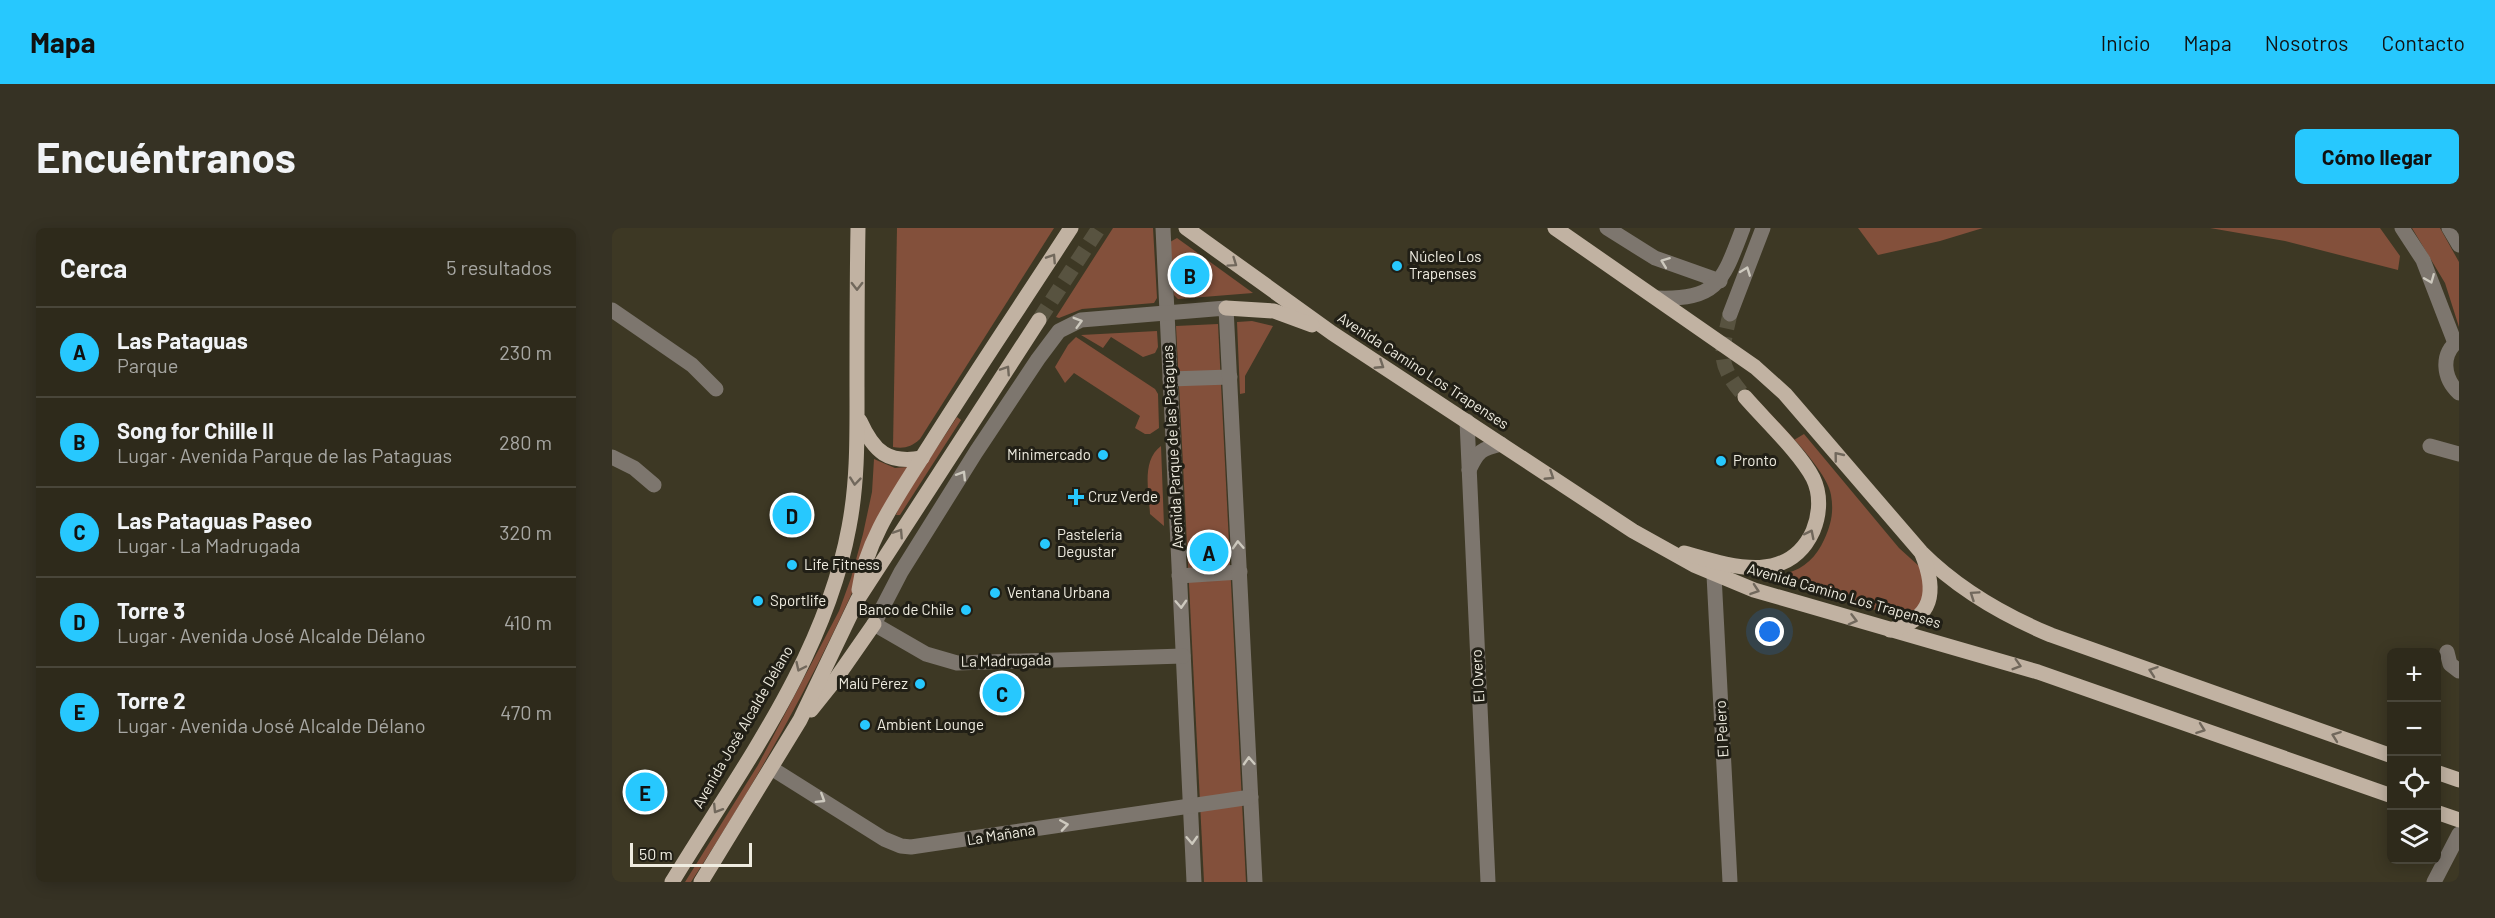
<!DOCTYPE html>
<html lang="es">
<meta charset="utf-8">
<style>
:root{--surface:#2e2a1b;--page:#363224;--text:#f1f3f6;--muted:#a7a7a3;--line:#49463a;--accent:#27c8fe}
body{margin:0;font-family:Barlow,sans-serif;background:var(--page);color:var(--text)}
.controls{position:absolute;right:18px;bottom:18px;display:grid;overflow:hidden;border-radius:9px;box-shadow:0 3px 15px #0003}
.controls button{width:54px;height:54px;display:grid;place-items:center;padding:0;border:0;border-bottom:2px solid var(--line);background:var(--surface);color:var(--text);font:30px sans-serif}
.scale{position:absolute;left:18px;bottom:15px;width:122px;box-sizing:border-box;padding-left:6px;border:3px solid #efece0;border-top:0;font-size:16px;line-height:21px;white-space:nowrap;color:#efece0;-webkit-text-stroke:4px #211f16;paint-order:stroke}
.you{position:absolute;left:1158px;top:404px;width:21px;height:21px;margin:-15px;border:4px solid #fff;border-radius:50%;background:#1a73e8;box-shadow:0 0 0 9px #1a73e833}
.badge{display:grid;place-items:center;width:39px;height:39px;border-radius:50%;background:var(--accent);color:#111;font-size:20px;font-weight:700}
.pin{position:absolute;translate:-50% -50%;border:3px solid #fff;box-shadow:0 2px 6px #0006}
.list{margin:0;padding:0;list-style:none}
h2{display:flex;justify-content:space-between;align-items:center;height:78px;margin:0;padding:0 24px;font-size:26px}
h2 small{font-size:20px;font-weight:400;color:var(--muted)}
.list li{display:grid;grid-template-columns:39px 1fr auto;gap:18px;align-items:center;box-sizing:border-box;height:90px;padding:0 24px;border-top:2px solid var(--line)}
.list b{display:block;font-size:22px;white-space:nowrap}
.list p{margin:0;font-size:20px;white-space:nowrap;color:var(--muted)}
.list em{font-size:20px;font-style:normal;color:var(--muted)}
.icon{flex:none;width:33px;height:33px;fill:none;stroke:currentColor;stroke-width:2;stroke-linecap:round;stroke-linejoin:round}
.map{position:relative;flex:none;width:1847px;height:654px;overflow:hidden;border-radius:9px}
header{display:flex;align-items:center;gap:36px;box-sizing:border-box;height:84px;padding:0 30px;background:var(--accent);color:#111}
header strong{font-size:28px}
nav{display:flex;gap:33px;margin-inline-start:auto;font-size:21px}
.intro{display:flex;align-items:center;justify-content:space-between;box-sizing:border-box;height:144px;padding:0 36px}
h1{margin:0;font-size:42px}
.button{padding:15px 27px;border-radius:9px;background:var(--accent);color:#111;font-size:21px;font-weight:700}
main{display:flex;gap:36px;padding:0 36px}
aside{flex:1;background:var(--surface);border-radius:9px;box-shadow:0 3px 15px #0003}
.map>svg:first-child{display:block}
.green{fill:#83503b}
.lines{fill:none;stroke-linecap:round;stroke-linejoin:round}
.major-tunnel{stroke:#585340;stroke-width:15;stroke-dasharray:15 8;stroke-linecap:butt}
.minor{stroke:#7d766e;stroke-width:15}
.major{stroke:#c1b2a2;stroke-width:15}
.oneway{stroke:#71685c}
.oneway2{stroke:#cdc9be}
.poi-dot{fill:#27c8fe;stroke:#211f16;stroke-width:2}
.labels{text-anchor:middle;stroke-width:6;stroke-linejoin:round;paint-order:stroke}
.poi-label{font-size:15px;fill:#efece0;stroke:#211f16;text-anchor:start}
.street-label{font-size:15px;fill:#efece0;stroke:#211f16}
</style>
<header>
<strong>Mapa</strong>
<nav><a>Inicio</a><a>Mapa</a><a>Nosotros</a><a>Contacto</a></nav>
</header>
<div class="intro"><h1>Encuéntranos</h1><a class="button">Cómo llegar</a></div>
<main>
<aside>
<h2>Cerca<small>5 resultados</small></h2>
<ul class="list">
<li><span class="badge">A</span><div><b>Las Pataguas</b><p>Parque</p></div><em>230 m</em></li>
<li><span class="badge">B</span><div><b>Song for Chille II</b><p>Lugar · Avenida Parque de las Pataguas</p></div><em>280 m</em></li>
<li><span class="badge">C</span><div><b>Las Pataguas Paseo</b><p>Lugar · La Madrugada</p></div><em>320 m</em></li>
<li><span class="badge">D</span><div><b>Torre 3</b><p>Lugar · Avenida José Alcalde Délano</p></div><em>410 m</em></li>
<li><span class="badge">E</span><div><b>Torre 2</b><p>Lugar · Avenida José Alcalde Délano</p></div><em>470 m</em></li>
</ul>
</aside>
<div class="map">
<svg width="1847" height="654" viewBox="0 0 1847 654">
<rect width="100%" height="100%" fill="#3d3824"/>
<!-- green -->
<g class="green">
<path d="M285,0h157l-134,211c-9,8 -16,10 -27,8z"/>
<path d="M501,0h40l4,70 -3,5 -72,6 -23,9 -3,-1z"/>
<path d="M1246,0h125l-43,13 -62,14z"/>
<path d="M1598,0h170l20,28 -2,14 -113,-29z"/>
<path d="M1800,0h28l19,34v65l-14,-44z"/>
<path d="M565,10l76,55 -75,6 -4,-4 -4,-53z"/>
<path d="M640,93l21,5 -28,50v17l-5,1 -3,-72z"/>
<path d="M606,96l28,558h-42l-28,-556z"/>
<path d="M545,103l1,16 -3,6 -12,4 -32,-20 -8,11 -22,-13z"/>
<path d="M464,109l79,52 3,5 1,34 -9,6h-5l-10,-6 5,-12 -66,-43 -9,10 -10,-16 13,-22z"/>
<path d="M1139,165l43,47 10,-6 95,114 32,29 -4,19 -18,22 -50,-12 -71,-25 -2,-5 1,-3c17,-4 30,-17 37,-33 7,-15 10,-28 7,-45 -4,-27 -60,-79 -80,-102z"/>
<path d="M345,189l4,3 -61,95h-4l5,-13z"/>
<path d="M549,218l3,80 -14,-12c-1,-22 -9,-53 11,-68z"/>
<path d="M262,231l21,9 13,-1c-25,54 -47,109 -73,162 -42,87 -91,172 -144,253h-6l73,-117 81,-154 12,-33 12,-44 9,-42z"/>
</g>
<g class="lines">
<!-- major-tunnel -->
<g class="major-tunnel">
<path d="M1118,86c-9,41 -14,49 15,83"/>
<path d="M427,92l60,-92"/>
</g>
<!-- minor -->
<g class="minor">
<path d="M551,0l31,654"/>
<path d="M995,0l48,30 65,23"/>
<path d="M1790,0l21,32 32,83"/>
<path d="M1837,0l10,17"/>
<path d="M1045,70c62,2 66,-18 86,-70"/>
<path d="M0,82l80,55 24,24"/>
<path d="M1118,86l33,-86"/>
<path d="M1847,112c-19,14 -16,38 0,53"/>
<path d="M558,151l60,-2"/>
<path d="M855,193l21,461"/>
<path d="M1818,218l29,8"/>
<path d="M0,229l22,11 20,17"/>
<path d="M857,242c9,-19 12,-21 32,-26"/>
<path d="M1102,347l16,307"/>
<path d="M567,348l61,-4"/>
<path d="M1835,424l3,12 9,7"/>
<path d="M571,428l-226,7 -31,-9 -52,-30 27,-52 75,-120 62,-93 21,-28 22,-11 145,-12 29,574"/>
<path d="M159,540l113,71 17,7 10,1 340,-50"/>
<path d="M1822,654l25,-48"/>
</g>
<!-- major -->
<g class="major">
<path d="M574,0l146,105 301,198 61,34 60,25 284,82 354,124"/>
<path d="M943,0l200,139 30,27 136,158c37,37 82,63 130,83l341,121"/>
<path d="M614,80l48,3 38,14"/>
<path d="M248,193c14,31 28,43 62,37"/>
<path d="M1072,325c46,13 104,33 129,-22 7,-17 8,-37 0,-53 -12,-24 -49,-59 -68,-81"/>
<path d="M247,362c7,-51 41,-97 67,-139 47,-75 97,-149 145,-223"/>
<path d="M1278,402c44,-11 47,-39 32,-76"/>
<path d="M199,482l24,-30 39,-56"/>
<path d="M1824,544l23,8"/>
<path d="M1824,584l23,8"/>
<path d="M60,654c68,-112 153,-224 177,-355 9,-47 8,-93 8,-140 0,-53 0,-106 1,-159"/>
<path d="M89,654l99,-162 58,-121 181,-279"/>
</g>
</g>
<!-- one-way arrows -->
<defs><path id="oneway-chevron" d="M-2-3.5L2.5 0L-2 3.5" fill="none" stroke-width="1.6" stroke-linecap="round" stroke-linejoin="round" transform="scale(1.5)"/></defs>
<g class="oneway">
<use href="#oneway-chevron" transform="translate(440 30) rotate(-57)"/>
<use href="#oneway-chevron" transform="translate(621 35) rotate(35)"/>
<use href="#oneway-chevron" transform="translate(245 58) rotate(90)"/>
<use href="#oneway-chevron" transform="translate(768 137) rotate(33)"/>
<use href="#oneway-chevron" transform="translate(394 142) rotate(-57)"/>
<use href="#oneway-chevron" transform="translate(1226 228) rotate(-129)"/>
<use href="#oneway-chevron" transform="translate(938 248) rotate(33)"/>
<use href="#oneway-chevron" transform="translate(243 253) rotate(96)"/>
<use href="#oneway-chevron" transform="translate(287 305) rotate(-57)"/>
<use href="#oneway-chevron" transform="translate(1198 306) rotate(-63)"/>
<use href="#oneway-chevron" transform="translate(1143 362) rotate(19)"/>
<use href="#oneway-chevron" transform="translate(1362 367) rotate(-146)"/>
<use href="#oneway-chevron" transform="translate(1241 392) rotate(15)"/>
<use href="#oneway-chevron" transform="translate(1405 437) rotate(17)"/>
<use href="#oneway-chevron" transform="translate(188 439) rotate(115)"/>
<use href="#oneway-chevron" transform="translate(1541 443) rotate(-161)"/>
<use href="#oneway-chevron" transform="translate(1589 501) rotate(20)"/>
<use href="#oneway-chevron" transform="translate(1724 508) rotate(-160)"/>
<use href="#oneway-chevron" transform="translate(105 581) rotate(122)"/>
</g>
<g class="oneway2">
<use href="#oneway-chevron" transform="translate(1053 34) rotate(-159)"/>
<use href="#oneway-chevron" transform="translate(1134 43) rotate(-69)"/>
<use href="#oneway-chevron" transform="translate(1818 51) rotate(68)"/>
<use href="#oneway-chevron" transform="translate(466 94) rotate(-16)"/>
<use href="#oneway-chevron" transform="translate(350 247) rotate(-58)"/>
<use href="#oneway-chevron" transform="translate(626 317) rotate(-93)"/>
<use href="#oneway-chevron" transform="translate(569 376) rotate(87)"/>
<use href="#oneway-chevron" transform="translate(637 533) rotate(-93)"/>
<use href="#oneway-chevron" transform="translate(209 571) rotate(32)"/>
<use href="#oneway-chevron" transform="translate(452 597) rotate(-9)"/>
<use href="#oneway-chevron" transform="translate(580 612) rotate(87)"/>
</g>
<!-- markers -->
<g class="poi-dot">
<circle cx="785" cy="38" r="6"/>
<circle cx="491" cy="227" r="6"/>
<circle cx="1109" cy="233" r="6"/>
<path d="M461 260h6v6h6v6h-6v6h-6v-6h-6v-6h6z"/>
<circle cx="433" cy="316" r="6"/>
<circle cx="180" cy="337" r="6"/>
<circle cx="383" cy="365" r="6"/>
<circle cx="146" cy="373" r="6"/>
<circle cx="354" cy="382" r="6"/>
<circle cx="308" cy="456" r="6"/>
<circle cx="253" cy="497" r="6"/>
</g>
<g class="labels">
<!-- poi labels -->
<g class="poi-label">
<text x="797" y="34">Núcleo Los<tspan x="797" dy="17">Trapenses</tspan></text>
<text x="479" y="232" text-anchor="end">Minimercado</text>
<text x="1121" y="238">Pronto</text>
<text x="476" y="274">Cruz Verde</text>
<text x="445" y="312">Pasteleria<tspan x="445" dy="17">Degustar</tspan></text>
<text x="192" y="342">Life Fitness</text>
<text x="395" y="370">Ventana Urbana</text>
<text x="158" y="378">Sportlife</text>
<text x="342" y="387" text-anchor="end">Banco de Chile</text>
<text x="296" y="461" text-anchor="end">Malú Pérez</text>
<text x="265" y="502">Ambient Lounge</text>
</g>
<!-- street labels -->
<g class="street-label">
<text transform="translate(811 143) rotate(33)" y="5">Avenida Camino Los Trapenses</text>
<text transform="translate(561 219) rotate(-93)" y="5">Avenida Parque de las Pataguas</text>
<text transform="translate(1232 368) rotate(16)" y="5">Avenida Camino Los Trapenses</text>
<text transform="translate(394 433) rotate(-1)" y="5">La Madrugada</text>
<text transform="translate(866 448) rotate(-93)" y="5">El Overo</text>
<text transform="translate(131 499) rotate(-60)" y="5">Avenida José Alcalde Délano</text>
<text transform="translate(1110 501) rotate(-93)" y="5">El Pelero</text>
<text transform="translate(389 607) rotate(-9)" y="5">La Mañana</text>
</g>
</g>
</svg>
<div class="controls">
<button>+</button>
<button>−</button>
<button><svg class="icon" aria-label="locate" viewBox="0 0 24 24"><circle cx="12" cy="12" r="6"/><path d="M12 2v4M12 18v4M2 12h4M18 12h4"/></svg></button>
<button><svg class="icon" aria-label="layers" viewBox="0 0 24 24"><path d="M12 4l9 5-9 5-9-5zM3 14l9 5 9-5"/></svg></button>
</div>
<div class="scale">50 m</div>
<div class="you"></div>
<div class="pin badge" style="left:597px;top:324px">A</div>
<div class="pin badge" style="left:578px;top:47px">B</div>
<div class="pin badge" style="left:390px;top:465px">C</div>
<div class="pin badge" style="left:180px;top:287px">D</div>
<div class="pin badge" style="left:33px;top:564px">E</div>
</div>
</main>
